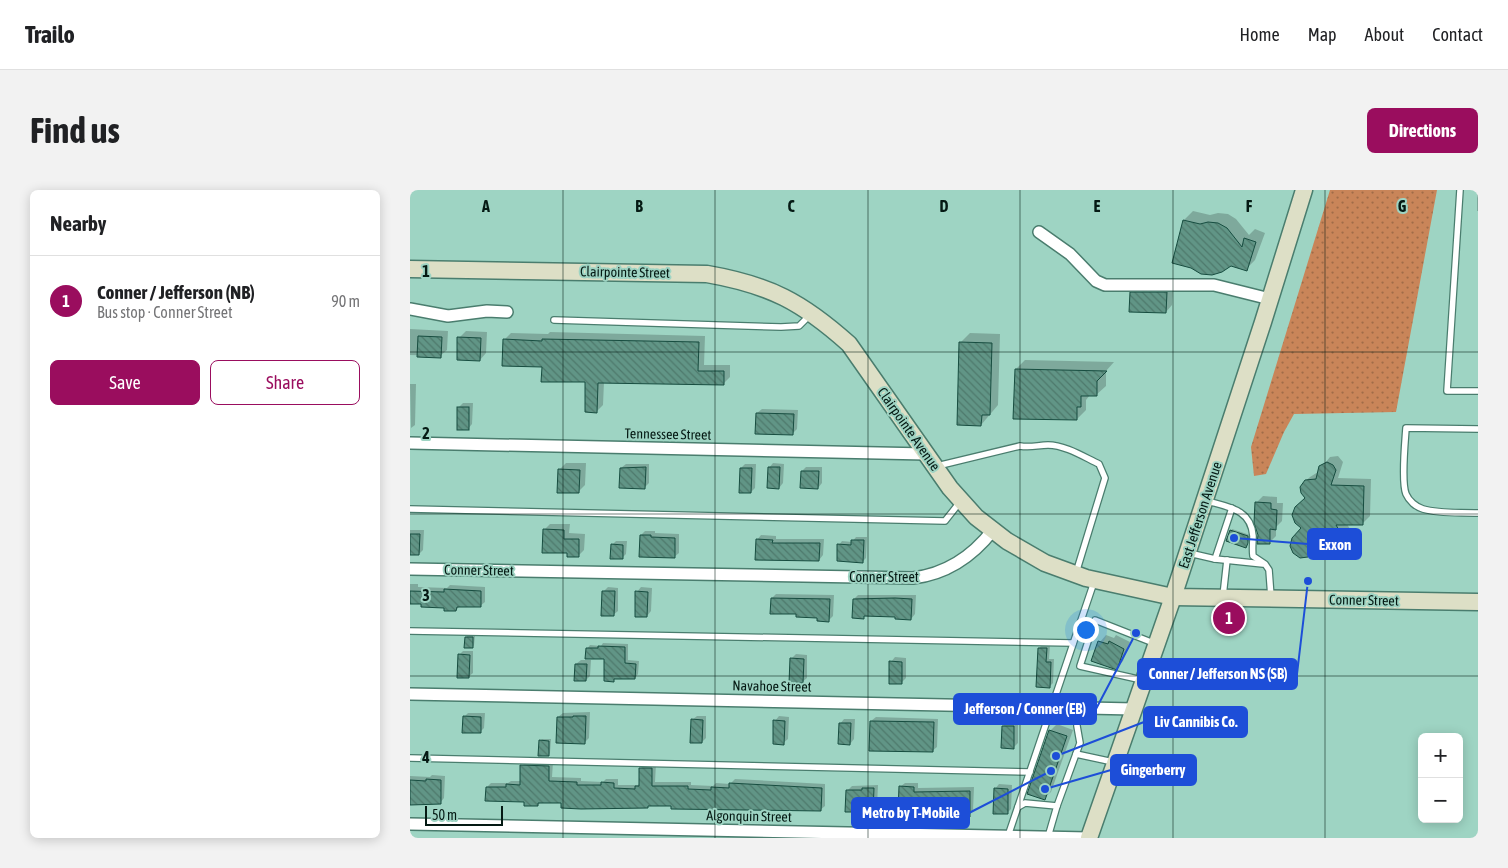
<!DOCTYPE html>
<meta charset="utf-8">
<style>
:root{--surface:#fff;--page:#f2f2f2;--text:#202124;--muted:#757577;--line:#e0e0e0;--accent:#9a0d5e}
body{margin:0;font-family:"Asap Condensed",sans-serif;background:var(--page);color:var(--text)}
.controls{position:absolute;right:15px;bottom:15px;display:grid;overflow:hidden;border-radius:8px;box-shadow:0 2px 12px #0003}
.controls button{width:45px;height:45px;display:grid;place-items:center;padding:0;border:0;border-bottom:1px solid var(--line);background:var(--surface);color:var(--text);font:25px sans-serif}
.scale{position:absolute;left:15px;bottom:12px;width:78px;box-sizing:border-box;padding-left:5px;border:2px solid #051a14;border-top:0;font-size:14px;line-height:18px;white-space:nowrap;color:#051a14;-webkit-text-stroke:4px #9ed4c3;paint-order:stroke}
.you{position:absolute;left:675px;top:439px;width:18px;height:18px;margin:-12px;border:4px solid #fff;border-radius:50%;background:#1a73e8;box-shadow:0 0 0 8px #1a73e833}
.badge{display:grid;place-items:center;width:32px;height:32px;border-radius:50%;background:var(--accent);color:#fff;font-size:16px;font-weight:700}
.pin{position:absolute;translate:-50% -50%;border:2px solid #fff;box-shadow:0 1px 5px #0006}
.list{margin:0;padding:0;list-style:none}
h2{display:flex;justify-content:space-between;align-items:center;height:65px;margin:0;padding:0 20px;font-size:21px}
h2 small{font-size:16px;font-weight:400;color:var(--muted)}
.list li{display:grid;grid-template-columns:32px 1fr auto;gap:15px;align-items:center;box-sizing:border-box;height:90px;padding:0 20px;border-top:1px solid var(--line)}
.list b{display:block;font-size:19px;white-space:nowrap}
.list p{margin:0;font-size:16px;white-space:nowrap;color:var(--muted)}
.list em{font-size:16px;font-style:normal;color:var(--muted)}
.actions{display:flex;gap:10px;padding:15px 20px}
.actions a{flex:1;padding:11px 0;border:1px solid var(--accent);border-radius:8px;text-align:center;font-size:18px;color:var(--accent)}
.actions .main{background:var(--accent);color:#fff}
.map{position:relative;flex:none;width:1068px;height:648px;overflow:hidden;border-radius:8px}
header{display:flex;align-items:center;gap:30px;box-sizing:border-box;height:70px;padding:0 25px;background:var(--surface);border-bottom:1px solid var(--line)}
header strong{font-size:24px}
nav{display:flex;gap:28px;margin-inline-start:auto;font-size:18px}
.intro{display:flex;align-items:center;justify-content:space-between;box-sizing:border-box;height:120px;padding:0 30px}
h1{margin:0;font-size:35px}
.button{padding:12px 22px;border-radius:8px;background:var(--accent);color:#fff;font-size:18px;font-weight:700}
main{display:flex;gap:30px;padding:0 30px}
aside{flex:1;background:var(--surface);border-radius:8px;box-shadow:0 2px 12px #0003}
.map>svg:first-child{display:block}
.grass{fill:url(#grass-dots)}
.shadow{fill:#0003}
.building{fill:url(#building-back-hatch);stroke:#174d40}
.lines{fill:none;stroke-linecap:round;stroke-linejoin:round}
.lane-casing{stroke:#4a7d6e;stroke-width:8}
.street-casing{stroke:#4a7d6e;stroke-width:14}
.secondary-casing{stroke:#4a7d6e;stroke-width:19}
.lane{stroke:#fff;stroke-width:5.5}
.street{stroke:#fff;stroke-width:11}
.secondary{stroke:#dddfc6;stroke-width:16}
.grid{fill:none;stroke:#051a14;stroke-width:1;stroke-opacity:0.55}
.labels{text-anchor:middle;stroke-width:4;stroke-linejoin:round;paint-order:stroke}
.street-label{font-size:14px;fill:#051a14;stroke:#9ed4c3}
.grid-label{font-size:16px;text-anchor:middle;font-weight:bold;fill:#051a14;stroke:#9ed4c3;stroke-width:4;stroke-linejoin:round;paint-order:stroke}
.leader{fill:none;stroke:#1d4ed8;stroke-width:2}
.callout-dot{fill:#1d4ed8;stroke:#9ed4c3;stroke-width:2}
.callout{fill:#1d4ed8;stroke:#1d4ed8;stroke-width:2}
.callout-label{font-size:15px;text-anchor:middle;font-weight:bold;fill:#fff}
</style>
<header>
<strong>Trailo</strong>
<nav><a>Home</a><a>Map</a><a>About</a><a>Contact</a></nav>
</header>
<div class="intro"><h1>Find us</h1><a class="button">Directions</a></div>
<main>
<aside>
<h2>Nearby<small></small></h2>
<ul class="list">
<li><span class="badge">1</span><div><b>Conner / Jefferson (NB)</b><p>Bus stop · Conner Street</p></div><em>90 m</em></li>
</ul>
<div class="actions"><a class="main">Save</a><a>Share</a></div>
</aside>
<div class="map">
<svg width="1068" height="648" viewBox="0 0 1068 648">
<defs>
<pattern id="grass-dots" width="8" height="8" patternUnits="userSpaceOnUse" patternTransform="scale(1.25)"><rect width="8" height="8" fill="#c98559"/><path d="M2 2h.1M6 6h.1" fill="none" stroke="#a16c48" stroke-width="1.8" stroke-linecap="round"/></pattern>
<pattern id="building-back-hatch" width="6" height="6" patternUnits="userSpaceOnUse" patternTransform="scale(1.25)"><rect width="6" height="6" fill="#619586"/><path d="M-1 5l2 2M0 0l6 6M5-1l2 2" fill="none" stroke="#4e796c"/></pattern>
</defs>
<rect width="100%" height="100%" fill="#9ed4c3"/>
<!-- grass -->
<path class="grass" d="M920,0h107l-41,222 -102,2 -10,18 -18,42 -12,2 -3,-29z"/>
<!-- shadow -->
<g class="shadow">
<rect x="1067" y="0" width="1" height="21"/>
<path d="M783,21l17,4 8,-2 10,1 8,5 13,16 6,-6 10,4 -10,27 -9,9 -62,-49z"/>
<path d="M728,96h35l-1,19 -6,7 -35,-19z"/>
<path d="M0,139l38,2 -1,19 -7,6 -30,-1z"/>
<path d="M56,141l21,1 -1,21 -6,7 -21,-22z"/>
<path d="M140,142l155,4 -1,29h26v12l-7,7 -119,-2 -1,23 -6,6 -10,-30 -44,-16 -39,-25 7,-7 37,1z"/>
<path d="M560,143l30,1 -2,71 -17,20 -21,-82z"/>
<path d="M615,170l89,2 -8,9v15l-10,9h-6l-4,5v10l-9,9 -61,-50z"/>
<path d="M0,194h6l-1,41 -4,3z"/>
<path d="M53,213h10l-1,21 -4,5 -9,-22z"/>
<path d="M352,219l36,1 -1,19 -5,5 -35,-21z"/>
<path d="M928,266l5,6 -5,16 33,1 -1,37 -8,8h-15l6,10 -2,7 -8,8 -24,-5 -16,-16 3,-30 -5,-8 1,-6 8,-7 8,-5 12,-15z"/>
<path d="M156,273h20l-1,22 -7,7 -19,-22z"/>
<path d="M363,273l11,1 -1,19 -4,5 -10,-20z"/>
<path d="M216,274h23v19l-5,5 -23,-20z"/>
<path d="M335,274h11l-1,24 -4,4 -10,-24z"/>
<path d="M396,277h16v16l-4,5 -16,-17z"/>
<path d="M853,306l14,1v6h6l-1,18 -6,6v9l-7,7 -13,-40z"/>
<path d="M140,334h20l-1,9 16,1 -1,16 -6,6 -10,-4 -24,-22z"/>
<path d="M822,339l18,6 -1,6 -2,3 -16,-13z"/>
<path d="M0,340h14l-1,20 -4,4 -9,-1z"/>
<path d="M235,341h10v2l24,1v19l-5,4 -33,-22z"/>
<path d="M351,345l15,1v3h48l-1,16 -4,5 -62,-20z"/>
<path d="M446,347h11l-1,21 -3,3 -24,-16 3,-4 10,1z"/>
<path d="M206,351h11l-1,13 -4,4 -10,-13z"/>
<path d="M0,394h8v3l29,1 3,-3 35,2v15l-5,4h-20l-4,4 -11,-4 -35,-4z"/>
<path d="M198,397l10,1v23l-5,4 -10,-23z"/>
<path d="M231,397l11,1 -1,23 -4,5 -10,-24z"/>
<path d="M366,404l58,1 -1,21 -4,4 -31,-7 -26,-15z"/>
<path d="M448,405h58l-1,19 -4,5 -15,-3 -30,-1 -3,2 -9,-18z"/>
<path d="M58,445l7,1 -1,9 -1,2 -7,-10z"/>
<path d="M696,445l8,3 2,-3 14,7 -7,19 -7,7 -16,-26z"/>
<path d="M193,453l25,1v16l11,1 -1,13 -3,4 -19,-1 -3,3 -8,-22 -18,-9 3,-4 11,1z"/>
<path d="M633,454l7,1 -1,14h5l-1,24 -4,4 -10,-39z"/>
<path d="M53,461h10v22l-5,4 -9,-22z"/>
<path d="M386,464l11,1v23l-5,4 -11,-23z"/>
<path d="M485,467l11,1v20l-5,5 -10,-21z"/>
<path d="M171,470h10l-1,16 -4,4 -10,-16z"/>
<path d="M180,522l-1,26 -4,4 -27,-25 5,-4z"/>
<path d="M58,523h17l-1,15 -4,4 -16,-15z"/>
<path d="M287,526h9v22l-4,4 -10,-22z"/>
<path d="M369,526l10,1 -1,22 -5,4 -8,-22z"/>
<path d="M466,527l62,2 -1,28 -5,4 -61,-30z"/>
<path d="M434,529h11l-1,20 -4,5 -10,-20z"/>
<path d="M597,532h11v21l-5,5 -10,-22z"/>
<path d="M647,534l16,6 -22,62 -7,6 6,-67z"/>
<path d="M132,549h9l-1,14 -1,2 -9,-14z"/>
<path d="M116,572h27l-1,15 29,1v3l22,1 3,-3h12v6h20l2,-2 1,-15 4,-4h11l-1,18h36v3l22,1 3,-3 14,1 5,-5 90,5v22l-5,4 -279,-8 -3,3 -51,-18 4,-4h17l3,-2h10l1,-15z"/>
<path d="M22,585l13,1 -1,22 -4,5h-30v-27l20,1z"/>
<path d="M495,593h13v5l56,-1 -1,24 -4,4 -69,-28z"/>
<path d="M589,594l13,1 -1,24 -4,4 -12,-24z"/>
<path d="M468,595l-1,21 -4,4 -26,-19 5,-5z"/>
</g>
<!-- building -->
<g class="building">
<path d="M773,30l17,4 8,-2 10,1 9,5 15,19 2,-9 12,4 -9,29 -16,-5 -9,6 -10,3 -11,-1 -10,-6 -19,-5z"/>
<path d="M720,102h37l-1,21 -37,-1z"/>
<path d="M8,146l24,1 -1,21 -24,-1z"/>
<path d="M47,147l24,1 -1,23 -23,-1z"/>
<path d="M93,149l39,2v-2l157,3 -1,29h26v14l-126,-2 -1,30 -12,-1v-30h-44l1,-15 -40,-1z"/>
<path d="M549,152l33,1 -2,72h-8l-1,11 -24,-1z"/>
<path d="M605,179l92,2 -10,10v15h-16v11h-4v13l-64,-1z"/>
<rect x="47" y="217" width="12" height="23"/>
<path d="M346,223l38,1 -1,21 -38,-1z"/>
<path d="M917,272l6,3 3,5 -5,15 33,1 -1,39h-27l10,17 -1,4 -5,7 -7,3 -5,-1 -9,-9 -11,11 -8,1 -7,-5 -3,-7 2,-8 9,-10 -6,-5 -3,-8 3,-8 10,-9 -4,-5 -1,-6 5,-7 11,-1 3,-13z"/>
<path d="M236,277l-1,22 -26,-1 1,-20z"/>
<path d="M358,277h12l-1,22 -12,-1z"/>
<path d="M330,278h12l-1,25h-12z"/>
<path d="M148,279l22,1 -1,23h-22z"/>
<path d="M391,281h18l-1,18 -18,-1z"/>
<path d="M845,312l16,1v6l6,1 -1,20 -6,-1v15h-13l1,-9 -4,-12z"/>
<path d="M133,339l21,1v9h15v18h-12v-4h-25z"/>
<path d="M820,340l18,6v7l-2,5 -20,-7z"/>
<path d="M0,344h10l-1,21h-9z"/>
<path d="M230,345h11v2l24,1v20l-36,-1z"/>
<path d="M346,349l17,1 -1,3h48l-1,18 -64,-1z"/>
<path d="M441,350h13l-1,23 -26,-2v-17l14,1z"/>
<path d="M201,354l12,1v14h-13z"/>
<path d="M34,399l37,2v16h-24l-1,4h-12v-3l-23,-1v-3h-11v-13l34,1z"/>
<path d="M192,401h13l-1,25h-13z"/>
<path d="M225,401l13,1 -1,25h-12z"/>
<path d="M361,408l59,1 -1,23 -12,-1v-3l-21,-1v-3h-26z"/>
<path d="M485,408l17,1 -1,21 -16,-1v-2l-31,-1v3l-12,-1 1,-19z"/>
<path d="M55,447h8v11h-9z"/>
<path d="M688,451l10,3 1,-3 15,8 -7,21 -26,-9z"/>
<path d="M188,456l27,1v16l11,1 -1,15h-21v3l-10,-1v-22h-19l1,-11h12z"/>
<path d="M628,458h9l-1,14h5l-1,26 -14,-1z"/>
<path d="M48,464l12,1 -1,23h-12z"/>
<path d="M380,468l14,1 -1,24h-14z"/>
<path d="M479,471l13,1v22h-13z"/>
<path d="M165,474h12l-1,17h-12z"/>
<path d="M53,526l18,1v16h-19z"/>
<path d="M163,526h13l-1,28 -29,-1 1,-26h16z"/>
<path d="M281,529l12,1 -1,23h-12z"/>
<path d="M363,530l12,1 -1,24 -11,-1z"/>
<path d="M460,531l64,1 -1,30 -64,-1z"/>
<path d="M429,533h12l-1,22 -12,-1z"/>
<path d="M592,536h12v23l-13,-1z"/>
<path d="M639,540l18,6 -22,64 -18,-6z"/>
<path d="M129,550l10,1v15h-11z"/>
<path d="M110,575l29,1v15l28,1v3h24v-3l13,1v5l21,1v-3h4v-18h13v18h36v3l23,1v-3l18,1v-5l93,5 -1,23 -150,-2v-3h-23v2l-67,1 -20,-1v-5h-23v3h-14v-4l-39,-1 1,-14h20v-3l14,1z"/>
<path d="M16,589l15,1v24l-31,1v-25l16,1z"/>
<path d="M489,596l15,1v5l56,-1v26l-30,-2v-1l-42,-1z"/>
<path d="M452,598h12l-1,24h-28l1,-22h16z"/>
<path d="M584,598l14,1v25h-15z"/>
</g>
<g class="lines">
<defs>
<g id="lane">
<path d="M1050,0l-13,201h31"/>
<path d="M144,130l227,7 18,-1 11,-11"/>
<path d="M1068,239l-72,-1c-1,15 -5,54 0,66 3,7 10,13 17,15 17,5 37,3 55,4"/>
<path d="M527,276l83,-20c11,2 18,-1 28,-1 17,0 36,12 51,19l6,14 -29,95"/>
<path d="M797,311c21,6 44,8 46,35 0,7 -1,13 0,20l12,8 4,6 2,27"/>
<path d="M0,319l535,12 15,-19"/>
<path d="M779,363l26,6 17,-51"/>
<path d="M805,369l48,5"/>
<path d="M813,406l4,-36"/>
<path d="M0,441l663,12"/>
<path d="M732,490l-62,-14 15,-46 61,24"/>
<path d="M666,564l37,8"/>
<path d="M0,568l620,14"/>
<path d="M608,617l7,-4 32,3 23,-63 -3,-17 -1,-18"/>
<path d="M598,646l86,-254"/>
<path d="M638,647l9,-31"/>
</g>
<g id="street">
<path d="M629,42l31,22 26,27 9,4h109l56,14"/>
<path d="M0,119l38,7 39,-5 20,1"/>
<path d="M0,253l516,11"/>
<path d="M0,379l503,9c33,-4 59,-21 80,-48"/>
<path d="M0,504l724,15"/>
<path d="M0,634l678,14"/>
</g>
<g id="secondary">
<path d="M0,79l297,5c63,11 95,28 142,70l101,144 26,29 31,24 38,22 41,15 87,19 305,5"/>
<path d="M679,648l84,-241 90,-275 41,-132"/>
</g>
</defs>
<!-- lane casing -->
<use href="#lane" class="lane-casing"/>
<!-- street casing -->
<use href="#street" class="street-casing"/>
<!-- secondary casing -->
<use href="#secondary" class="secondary-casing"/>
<!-- lane -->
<use href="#lane" class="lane"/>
<!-- street -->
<use href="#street" class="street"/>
<!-- secondary -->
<use href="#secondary" class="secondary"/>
</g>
<!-- grid -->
<path class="grid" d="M153,0v648M305,0v648M458,0v648M610,0v648M763,0v648M915,0v648M0,162h1068M0,324h1068M0,486h1068"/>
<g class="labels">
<!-- street labels -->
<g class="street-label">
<text transform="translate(215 82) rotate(1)" y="5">Clairpointe Street</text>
<text transform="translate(499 239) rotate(55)" y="5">Clairpointe Avenue</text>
<text transform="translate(258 244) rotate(1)" y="5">Tennessee Street</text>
<text transform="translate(790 325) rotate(-72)" y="5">East Jefferson Avenue</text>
<text transform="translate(69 380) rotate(1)" y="5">Conner Street</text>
<text x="474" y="392">Conner Street</text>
<text transform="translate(954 410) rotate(1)" y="5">Conner Street</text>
<text transform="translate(362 496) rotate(1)" y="5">Navahoe Street</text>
<text transform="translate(339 626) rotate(1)" y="5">Algonquin Street</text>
</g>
</g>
<g class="grid-label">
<text x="76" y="22">A</text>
<text x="229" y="22">B</text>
<text x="381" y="22">C</text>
<text x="534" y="22">D</text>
<text x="687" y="22">E</text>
<text x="839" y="22">F</text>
<text x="992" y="22">G</text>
<text x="16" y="87">1</text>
<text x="16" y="249">2</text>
<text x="16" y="411">3</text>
<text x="16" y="573">4</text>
</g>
<!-- callouts -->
<path class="leader" d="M824 348L898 354M898 391L887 484M726 443L686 519M646 566L734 532M635 599L701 580M641 581L559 623"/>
<g class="callout-dot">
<circle cx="824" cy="348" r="5"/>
<circle cx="898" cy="391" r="5"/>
<circle cx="726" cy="443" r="5"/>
<circle cx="646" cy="566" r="5"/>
<circle cx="635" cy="599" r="5"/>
<circle cx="641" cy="581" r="5"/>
</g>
<g class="callout">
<rect x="898" y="339" width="53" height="30" rx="5"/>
<rect x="728" y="469" width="159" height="30" rx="5"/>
<rect x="544" y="504" width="142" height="30" rx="5"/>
<rect x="734" y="517" width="103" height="30" rx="5"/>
<rect x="701" y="565" width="85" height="30" rx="5"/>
<rect x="442" y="608" width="117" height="30" rx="5"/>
</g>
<g class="callout-label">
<text x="925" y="360">Exxon</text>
<text x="808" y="489">Conner / Jefferson NS (SB)</text>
<text x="615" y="524">Jefferson / Conner (EB)</text>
<text x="786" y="537">Liv Cannibis Co.</text>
<text x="743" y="585">Gingerberry</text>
<text x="501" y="628">Metro by T-Mobile</text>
</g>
</svg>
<div class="controls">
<button>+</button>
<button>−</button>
</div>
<div class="scale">50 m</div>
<div class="you"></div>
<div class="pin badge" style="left:819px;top:428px">1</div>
</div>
</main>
